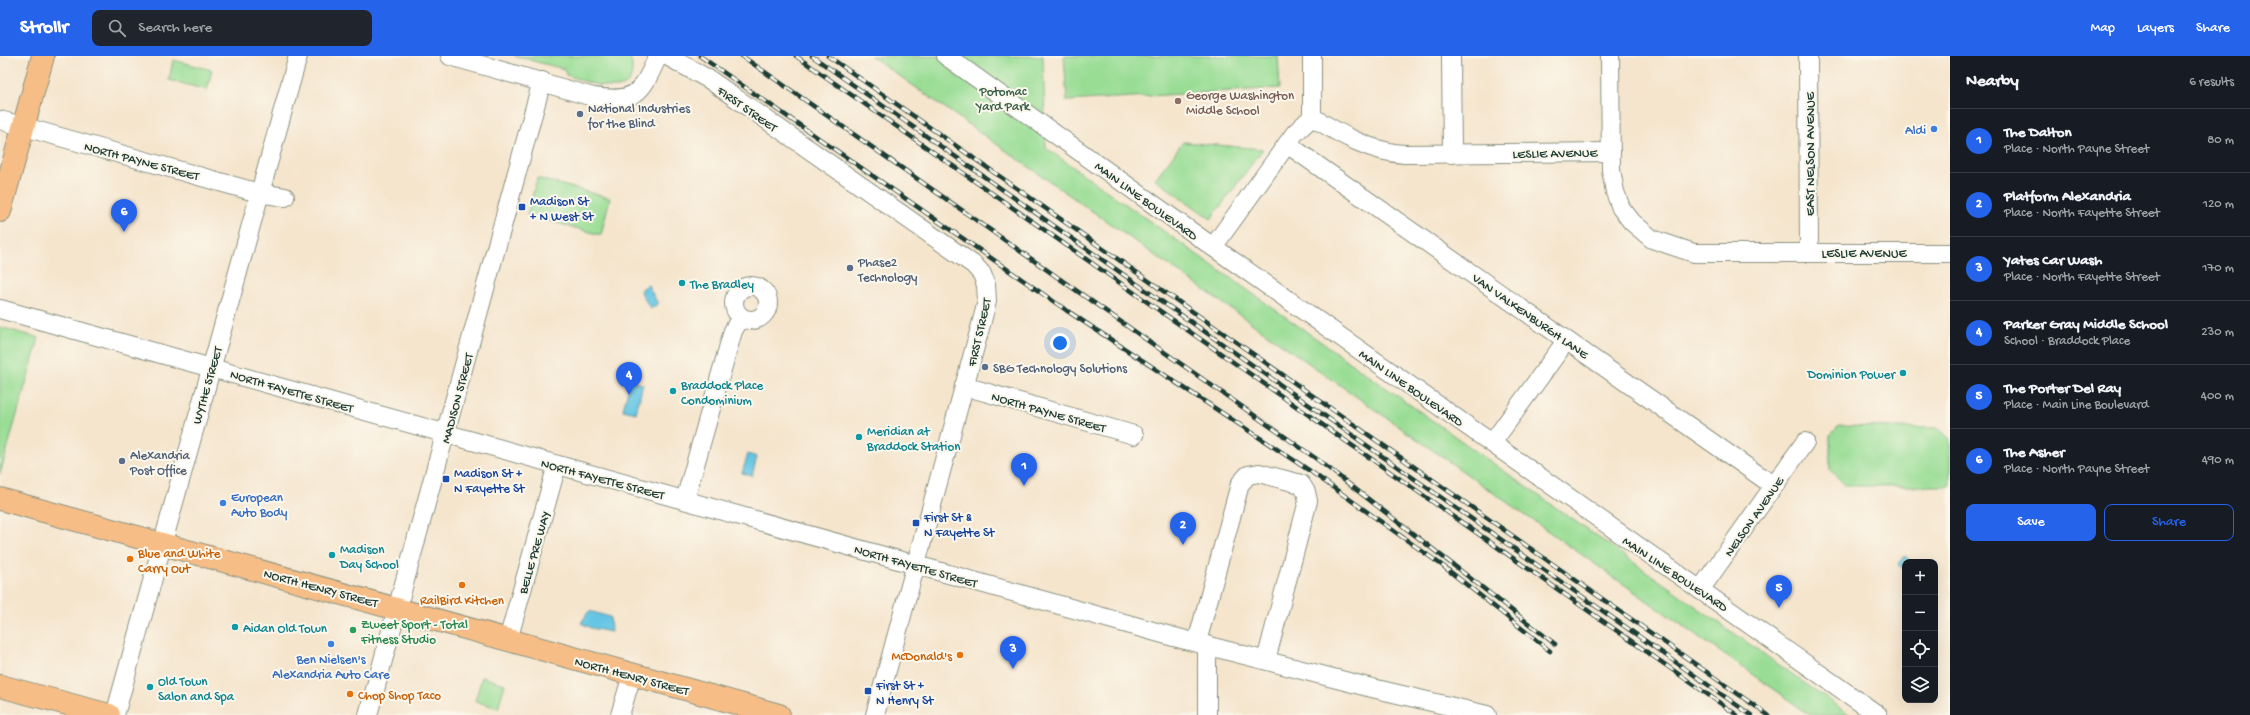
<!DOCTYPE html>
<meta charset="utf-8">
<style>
:root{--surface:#171b24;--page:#20242c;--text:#f1f3f6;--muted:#9ea1a6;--line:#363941;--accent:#2563eb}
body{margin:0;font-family:"Gochi Hand",sans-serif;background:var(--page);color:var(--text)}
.controls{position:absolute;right:12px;bottom:12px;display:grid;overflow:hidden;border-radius:8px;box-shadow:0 4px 16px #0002}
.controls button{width:36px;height:36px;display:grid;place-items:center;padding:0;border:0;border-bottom:1px solid var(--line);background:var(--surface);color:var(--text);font:20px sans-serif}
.you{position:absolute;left:1060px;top:287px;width:14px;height:14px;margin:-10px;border:3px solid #fff;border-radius:50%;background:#1a73e8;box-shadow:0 0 0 6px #1a73e833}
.badge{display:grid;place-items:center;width:26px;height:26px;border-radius:50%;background:var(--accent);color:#fff;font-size:13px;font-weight:700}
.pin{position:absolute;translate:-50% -33px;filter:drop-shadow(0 1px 2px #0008)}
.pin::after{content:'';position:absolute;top:21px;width:14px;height:12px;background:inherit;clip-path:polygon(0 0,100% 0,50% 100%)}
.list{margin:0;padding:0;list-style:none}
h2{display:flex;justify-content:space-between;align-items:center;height:52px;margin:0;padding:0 16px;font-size:17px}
h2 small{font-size:13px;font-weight:400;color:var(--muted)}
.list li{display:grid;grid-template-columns:26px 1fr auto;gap:12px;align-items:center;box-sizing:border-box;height:64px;padding:0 16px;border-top:1px solid var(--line)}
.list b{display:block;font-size:15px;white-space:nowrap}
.list p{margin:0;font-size:13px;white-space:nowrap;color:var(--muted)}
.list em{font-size:13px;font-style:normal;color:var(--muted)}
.actions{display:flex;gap:8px;padding:12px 16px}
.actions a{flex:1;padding:9px 0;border:1px solid var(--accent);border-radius:8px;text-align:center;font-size:14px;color:var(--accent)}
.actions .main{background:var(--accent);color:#fff}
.icon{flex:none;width:22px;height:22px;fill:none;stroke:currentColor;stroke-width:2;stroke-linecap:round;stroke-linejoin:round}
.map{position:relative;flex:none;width:1950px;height:659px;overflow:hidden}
header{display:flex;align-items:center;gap:24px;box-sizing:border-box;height:56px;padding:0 20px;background:var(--accent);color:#fff}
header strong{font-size:19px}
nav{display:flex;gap:22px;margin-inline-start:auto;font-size:14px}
.search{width:280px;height:36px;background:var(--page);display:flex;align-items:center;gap:10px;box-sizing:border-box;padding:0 14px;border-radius:8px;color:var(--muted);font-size:15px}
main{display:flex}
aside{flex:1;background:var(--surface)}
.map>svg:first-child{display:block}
.green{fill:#99dd94;stroke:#5c8d64}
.water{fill:#64c5e3;stroke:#42818c}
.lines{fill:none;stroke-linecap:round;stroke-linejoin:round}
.minor-casing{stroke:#8a9180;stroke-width:20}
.major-casing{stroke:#8a9180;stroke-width:24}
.highway-casing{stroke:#8a9180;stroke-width:24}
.minor{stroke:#fff;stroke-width:18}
.major{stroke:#f6be86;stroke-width:22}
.highway{stroke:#f6be86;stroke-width:22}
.rail-casing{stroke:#1f3d34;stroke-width:4.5}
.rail{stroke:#fbf7ec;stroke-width:3;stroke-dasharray:9;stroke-linecap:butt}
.education-dot{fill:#8d6e63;stroke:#fbf7ec;stroke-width:1.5}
.service-dot{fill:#5c6f8a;stroke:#fbf7ec;stroke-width:1.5}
.shop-dot{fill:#3f7fe0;stroke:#fbf7ec;stroke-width:1.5}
.transit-dot{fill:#1a4fb4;stroke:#fbf7ec;stroke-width:1.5}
.culture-dot{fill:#0f9aa8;stroke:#fbf7ec;stroke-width:1.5}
.food-dot{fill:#e8710a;stroke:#fbf7ec;stroke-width:1.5}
.leisure-dot{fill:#2e9e5b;stroke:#fbf7ec;stroke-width:1.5}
.labels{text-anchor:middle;stroke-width:4;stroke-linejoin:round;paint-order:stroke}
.park-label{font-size:13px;fill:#375d47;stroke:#fbf7ec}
.education-label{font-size:13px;fill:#785e54;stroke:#fbf7ec;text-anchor:start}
.service-label{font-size:13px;fill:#4e5e75;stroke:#fbf7ec;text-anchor:start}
.street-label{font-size:13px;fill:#1f3d34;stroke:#fbf7ec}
.shop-label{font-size:13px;fill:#366cbe;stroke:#fbf7ec;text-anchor:end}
.transit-label{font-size:13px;fill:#164399;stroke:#fbf7ec;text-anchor:start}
.culture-label{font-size:13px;fill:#0d838f;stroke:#fbf7ec;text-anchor:start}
.food-label{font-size:13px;fill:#c56008;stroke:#fbf7ec;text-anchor:start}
.leisure-label{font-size:13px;fill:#27864d;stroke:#fbf7ec;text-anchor:start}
</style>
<header>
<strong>Strollr</strong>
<div class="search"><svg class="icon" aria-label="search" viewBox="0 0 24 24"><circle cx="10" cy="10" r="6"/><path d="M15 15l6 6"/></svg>Search here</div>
<nav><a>Map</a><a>Layers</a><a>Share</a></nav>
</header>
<main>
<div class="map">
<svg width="1950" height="659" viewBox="0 0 1950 659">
<rect width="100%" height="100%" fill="#fbf7ec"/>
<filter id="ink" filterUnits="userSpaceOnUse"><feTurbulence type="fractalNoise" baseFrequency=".025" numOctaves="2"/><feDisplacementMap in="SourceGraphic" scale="8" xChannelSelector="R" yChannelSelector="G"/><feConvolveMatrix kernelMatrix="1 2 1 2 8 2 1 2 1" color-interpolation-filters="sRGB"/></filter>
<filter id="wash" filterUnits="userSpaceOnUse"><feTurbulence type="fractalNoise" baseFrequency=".012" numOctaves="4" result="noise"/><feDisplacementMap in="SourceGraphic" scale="16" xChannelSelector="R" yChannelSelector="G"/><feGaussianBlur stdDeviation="0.9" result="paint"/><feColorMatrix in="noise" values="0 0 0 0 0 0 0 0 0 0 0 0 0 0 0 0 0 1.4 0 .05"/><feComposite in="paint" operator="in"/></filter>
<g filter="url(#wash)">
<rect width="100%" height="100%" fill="#f5e5cd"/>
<!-- green -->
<g class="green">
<path d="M514,0h115c4,7 4,13 2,21 -6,22 -51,2 -65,-2l-2,-6z"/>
<path d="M871,0h172l3,92 804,567h-40z"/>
<path d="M1064,0h214l2,32 -213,13z"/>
<path d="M173,4l39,10 -5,20 -38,-10z"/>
<path d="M1183,86l80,7 -52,70 -56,-40z"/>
<path d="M537,122l73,20 -9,37 -74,-20z"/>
<path d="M0,271l39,11 -39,136z"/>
<path d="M1839,370l99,2 12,11v47h-104l-16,-16v-35z"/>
<path d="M482,621l23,7 -7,24 -23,-7z"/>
</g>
<!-- water -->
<g class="water">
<path d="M648,229l10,19 -8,5 -10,-19z"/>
<path d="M630,325l13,3 -7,29 -13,-3z"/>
<path d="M748,398l9,3 -5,19 -10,-3z"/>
<path d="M1905,500l7,6h-7v8l-7,-5z"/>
<path d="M589,555l21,6 1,15 -20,-4 -10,-5z"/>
</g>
</g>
<g filter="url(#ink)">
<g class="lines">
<defs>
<g id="minor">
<path d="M450,0l143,41c43,6 48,-3 65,-41"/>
<path d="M667,0l43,24 264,185 8,9 4,11 1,16 -4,16 -108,398"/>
<path d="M946,0l267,191 665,468"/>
<path d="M1312,0v61c28,17 59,35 92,37l207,-2"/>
<path d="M1451,0l1,98"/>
<path d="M1610,0l1,114 4,22 6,16 11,14 20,17 42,14h256"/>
<path d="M1808,0l1,196"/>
<path d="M0,64l259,73 26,4"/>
<path d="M1287,88l487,342"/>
<path d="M1213,191l82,-114 17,-16"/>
<circle cx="751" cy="247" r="17"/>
<path d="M0,253l1174,328 194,50 119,28"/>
<path d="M964,330l170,49"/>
<path d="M1492,387l74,-102"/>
<path d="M685,444l40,-141 8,-28 8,-14"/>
<path d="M1700,534l105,-148"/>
<path d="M508,584l49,-175"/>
<path d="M1197,586l43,-158 8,-9 11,-2 42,11 5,8 2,9 -42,159"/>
<path d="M115,659l183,-659"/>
<path d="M368,659l174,-634"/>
<path d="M620,659l12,-40"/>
<path d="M1207,659v-70"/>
</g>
<path id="major" d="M0,155l43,-155"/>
<g id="highway">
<path d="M0,443l779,216"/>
<path d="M0,630l109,29"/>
</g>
</defs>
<!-- minor casing -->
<use href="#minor" class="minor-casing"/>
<!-- major casing -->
<use href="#major" class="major-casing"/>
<!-- highway casing -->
<use href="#highway" class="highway-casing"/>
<!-- minor -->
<use href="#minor" class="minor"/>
<!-- major -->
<use href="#major" class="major"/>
<!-- highway -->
<use href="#highway" class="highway"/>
<defs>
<g id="rail">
<path d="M700,0l366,254 244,161 133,95 107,85"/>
<path d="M742,0l576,404 237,184"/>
<path d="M796,0l941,659"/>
<path d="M812,0l939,659"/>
<path d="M828,0l940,659"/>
</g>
</defs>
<!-- rail casing -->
<use href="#rail" class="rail-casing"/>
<!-- rail -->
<use href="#rail" class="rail"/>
</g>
</g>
<!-- markers -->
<circle class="education-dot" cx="1178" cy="45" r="4"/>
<g class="service-dot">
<circle cx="580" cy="58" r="4"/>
<circle cx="850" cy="212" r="4"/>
<circle cx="985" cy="311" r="4"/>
<circle cx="122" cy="405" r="4"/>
</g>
<g class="shop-dot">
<circle cx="1934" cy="73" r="4"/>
<circle cx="223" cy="447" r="4"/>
<circle cx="331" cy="588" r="4"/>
</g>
<g class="transit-dot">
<rect x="518" y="147" width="8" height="8" rx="2"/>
<rect x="442" y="419" width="8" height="8" rx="2"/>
<rect x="912" y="463" width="8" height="8" rx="2"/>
<rect x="864" y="631" width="8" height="8" rx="2"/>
</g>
<g class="culture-dot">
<circle cx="682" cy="227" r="4"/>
<circle cx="1903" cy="317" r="4"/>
<circle cx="673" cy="335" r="4"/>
<circle cx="859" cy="381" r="4"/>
<circle cx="332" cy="499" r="4"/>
<circle cx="235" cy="571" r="4"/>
<circle cx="150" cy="631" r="4"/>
</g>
<g class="food-dot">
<circle cx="130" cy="503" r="4"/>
<circle cx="462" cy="529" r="4"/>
<circle cx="960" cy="599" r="4"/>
<circle cx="350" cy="638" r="4"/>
</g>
<circle class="leisure-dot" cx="353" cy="574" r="4"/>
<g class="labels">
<!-- park labels -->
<g class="park-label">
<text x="1003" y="39">Potomac<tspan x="1003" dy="15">Yard Park</tspan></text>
</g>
<!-- education labels -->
<g class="education-label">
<text x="1186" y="43">George Washington<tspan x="1186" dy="15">Middle School</tspan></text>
</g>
<!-- service labels -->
<g class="service-label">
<text x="588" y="56">National Industries<tspan x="588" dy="15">for the Blind</tspan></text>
<text x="858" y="210">Phase2<tspan x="858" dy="15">Technology</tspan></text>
<text x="993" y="316">SBG Technology Solutions</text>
<text x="130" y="403">Alexandria<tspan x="130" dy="15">Post Office</tspan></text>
</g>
<!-- street labels -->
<g class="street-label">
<text transform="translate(748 52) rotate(35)" y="5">FIRST STREET</text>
<text transform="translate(1555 96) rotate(-1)" y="5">LESLIE AVENUE</text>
<text transform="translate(1809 98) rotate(-90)" y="5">EAST NELSON AVENUE</text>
<text transform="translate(142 104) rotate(15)" y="5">NORTH PAYNE STREET</text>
<text transform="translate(1147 144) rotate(36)" y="5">MAIN LINE BOULEVARD</text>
<text x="1864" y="201">LESLIE AVENUE</text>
<text transform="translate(1531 259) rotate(35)" y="5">VAN VALKENBURGH LANE</text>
<text transform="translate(978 276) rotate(-77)" y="5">FIRST STREET</text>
<text transform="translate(206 329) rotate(-74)" y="5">WYTHE STREET</text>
<text transform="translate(1412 331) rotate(35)" y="5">MAIN LINE BOULEVARD</text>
<text transform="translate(292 334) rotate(16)" y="5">NORTH FAYETTE STREET</text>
<text transform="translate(456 342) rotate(-75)" y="5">MADISON STREET</text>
<text transform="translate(1049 355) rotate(16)" y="5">NORTH PAYNE STREET</text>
<text transform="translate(603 422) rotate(15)" y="5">NORTH FAYETTE STREET</text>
<text transform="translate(1753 460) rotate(-55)" y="5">NELSON AVENUE</text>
<text transform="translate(533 496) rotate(-74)" y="5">BELLE PRE WAY</text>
<text transform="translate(916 509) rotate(16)" y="5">NORTH FAYETTE STREET</text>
<text transform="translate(1676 517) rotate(34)" y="5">MAIN LINE BOULEVARD</text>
<text transform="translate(321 531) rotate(15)" y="5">NORTH HENRY STREET</text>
<text transform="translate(632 619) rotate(15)" y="5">NORTH HENRY STREET</text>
</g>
<!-- shop labels -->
<g class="shop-label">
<text x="1926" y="78">Aldi</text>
<text x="231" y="445" text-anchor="start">European<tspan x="231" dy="15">Auto Body</tspan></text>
<text x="331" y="607" text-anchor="middle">Ben Nielsen's<tspan x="331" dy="15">Alexandria Auto Care</tspan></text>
</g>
<!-- transit labels -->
<g class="transit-label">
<text x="530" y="149">Madison St<tspan x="530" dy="15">+ N West St</tspan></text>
<text x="454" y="421">Madison St +<tspan x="454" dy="15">N Fayette St</tspan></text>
<text x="924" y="465">First St &amp;<tspan x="924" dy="15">N Fayette St</tspan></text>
<text x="876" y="633">First St +<tspan x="876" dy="15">N Henry St</tspan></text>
</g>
<!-- culture labels -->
<g class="culture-label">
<text x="690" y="232">The Bradley</text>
<text x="1895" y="322" text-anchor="end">Dominion Power</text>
<text x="681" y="333">Braddock Place<tspan x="681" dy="15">Condominium</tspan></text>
<text x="867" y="379">Meridian at<tspan x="867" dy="15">Braddock Station</tspan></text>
<text x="340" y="497">Madison<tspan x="340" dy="15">Day School</tspan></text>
<text x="243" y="576">Aidan Old Town</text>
<text x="158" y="629">Old Town<tspan x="158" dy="15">Salon and Spa</tspan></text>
</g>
<!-- food labels -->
<g class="food-label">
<text x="138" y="501">Blue and White<tspan x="138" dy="15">Carry Out</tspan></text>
<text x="462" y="548" text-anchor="middle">RailBird Kitchen</text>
<text x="952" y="604" text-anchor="end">McDonald's</text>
<text x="358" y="643">Chop Shop Taco</text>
</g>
<!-- leisure labels -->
<g class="leisure-label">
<text x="361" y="572">Zweet Sport - Total<tspan x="361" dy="15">Fitness Studio</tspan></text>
</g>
</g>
</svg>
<div class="controls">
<button>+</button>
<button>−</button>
<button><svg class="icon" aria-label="locate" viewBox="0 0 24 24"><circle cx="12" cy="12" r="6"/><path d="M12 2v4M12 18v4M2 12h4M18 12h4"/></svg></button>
<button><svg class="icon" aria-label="layers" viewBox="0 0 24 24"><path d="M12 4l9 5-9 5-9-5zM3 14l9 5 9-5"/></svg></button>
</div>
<div class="you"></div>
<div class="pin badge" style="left:1024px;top:430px">1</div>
<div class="pin badge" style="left:1183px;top:489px">2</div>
<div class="pin badge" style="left:1013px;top:613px">3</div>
<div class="pin badge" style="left:629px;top:339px">4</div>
<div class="pin badge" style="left:1779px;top:552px">5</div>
<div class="pin badge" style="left:124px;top:176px">6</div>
</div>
<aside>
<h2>Nearby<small>6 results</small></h2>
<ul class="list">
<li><span class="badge">1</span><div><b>The Dalton</b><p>Place · North Payne Street</p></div><em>80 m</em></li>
<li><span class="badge">2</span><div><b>Platform Alexandria</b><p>Place · North Fayette Street</p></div><em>120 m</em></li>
<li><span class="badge">3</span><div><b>Yates Car Wash</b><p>Place · North Fayette Street</p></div><em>170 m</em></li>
<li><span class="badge">4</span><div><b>Parker Gray Middle School</b><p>School · Braddock Place</p></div><em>230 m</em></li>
<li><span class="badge">5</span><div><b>The Porter Del Ray</b><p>Place · Main Line Boulevard</p></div><em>400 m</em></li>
<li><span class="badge">6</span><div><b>The Asher</b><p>Place · North Payne Street</p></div><em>490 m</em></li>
</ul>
<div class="actions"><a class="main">Save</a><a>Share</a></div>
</aside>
</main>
